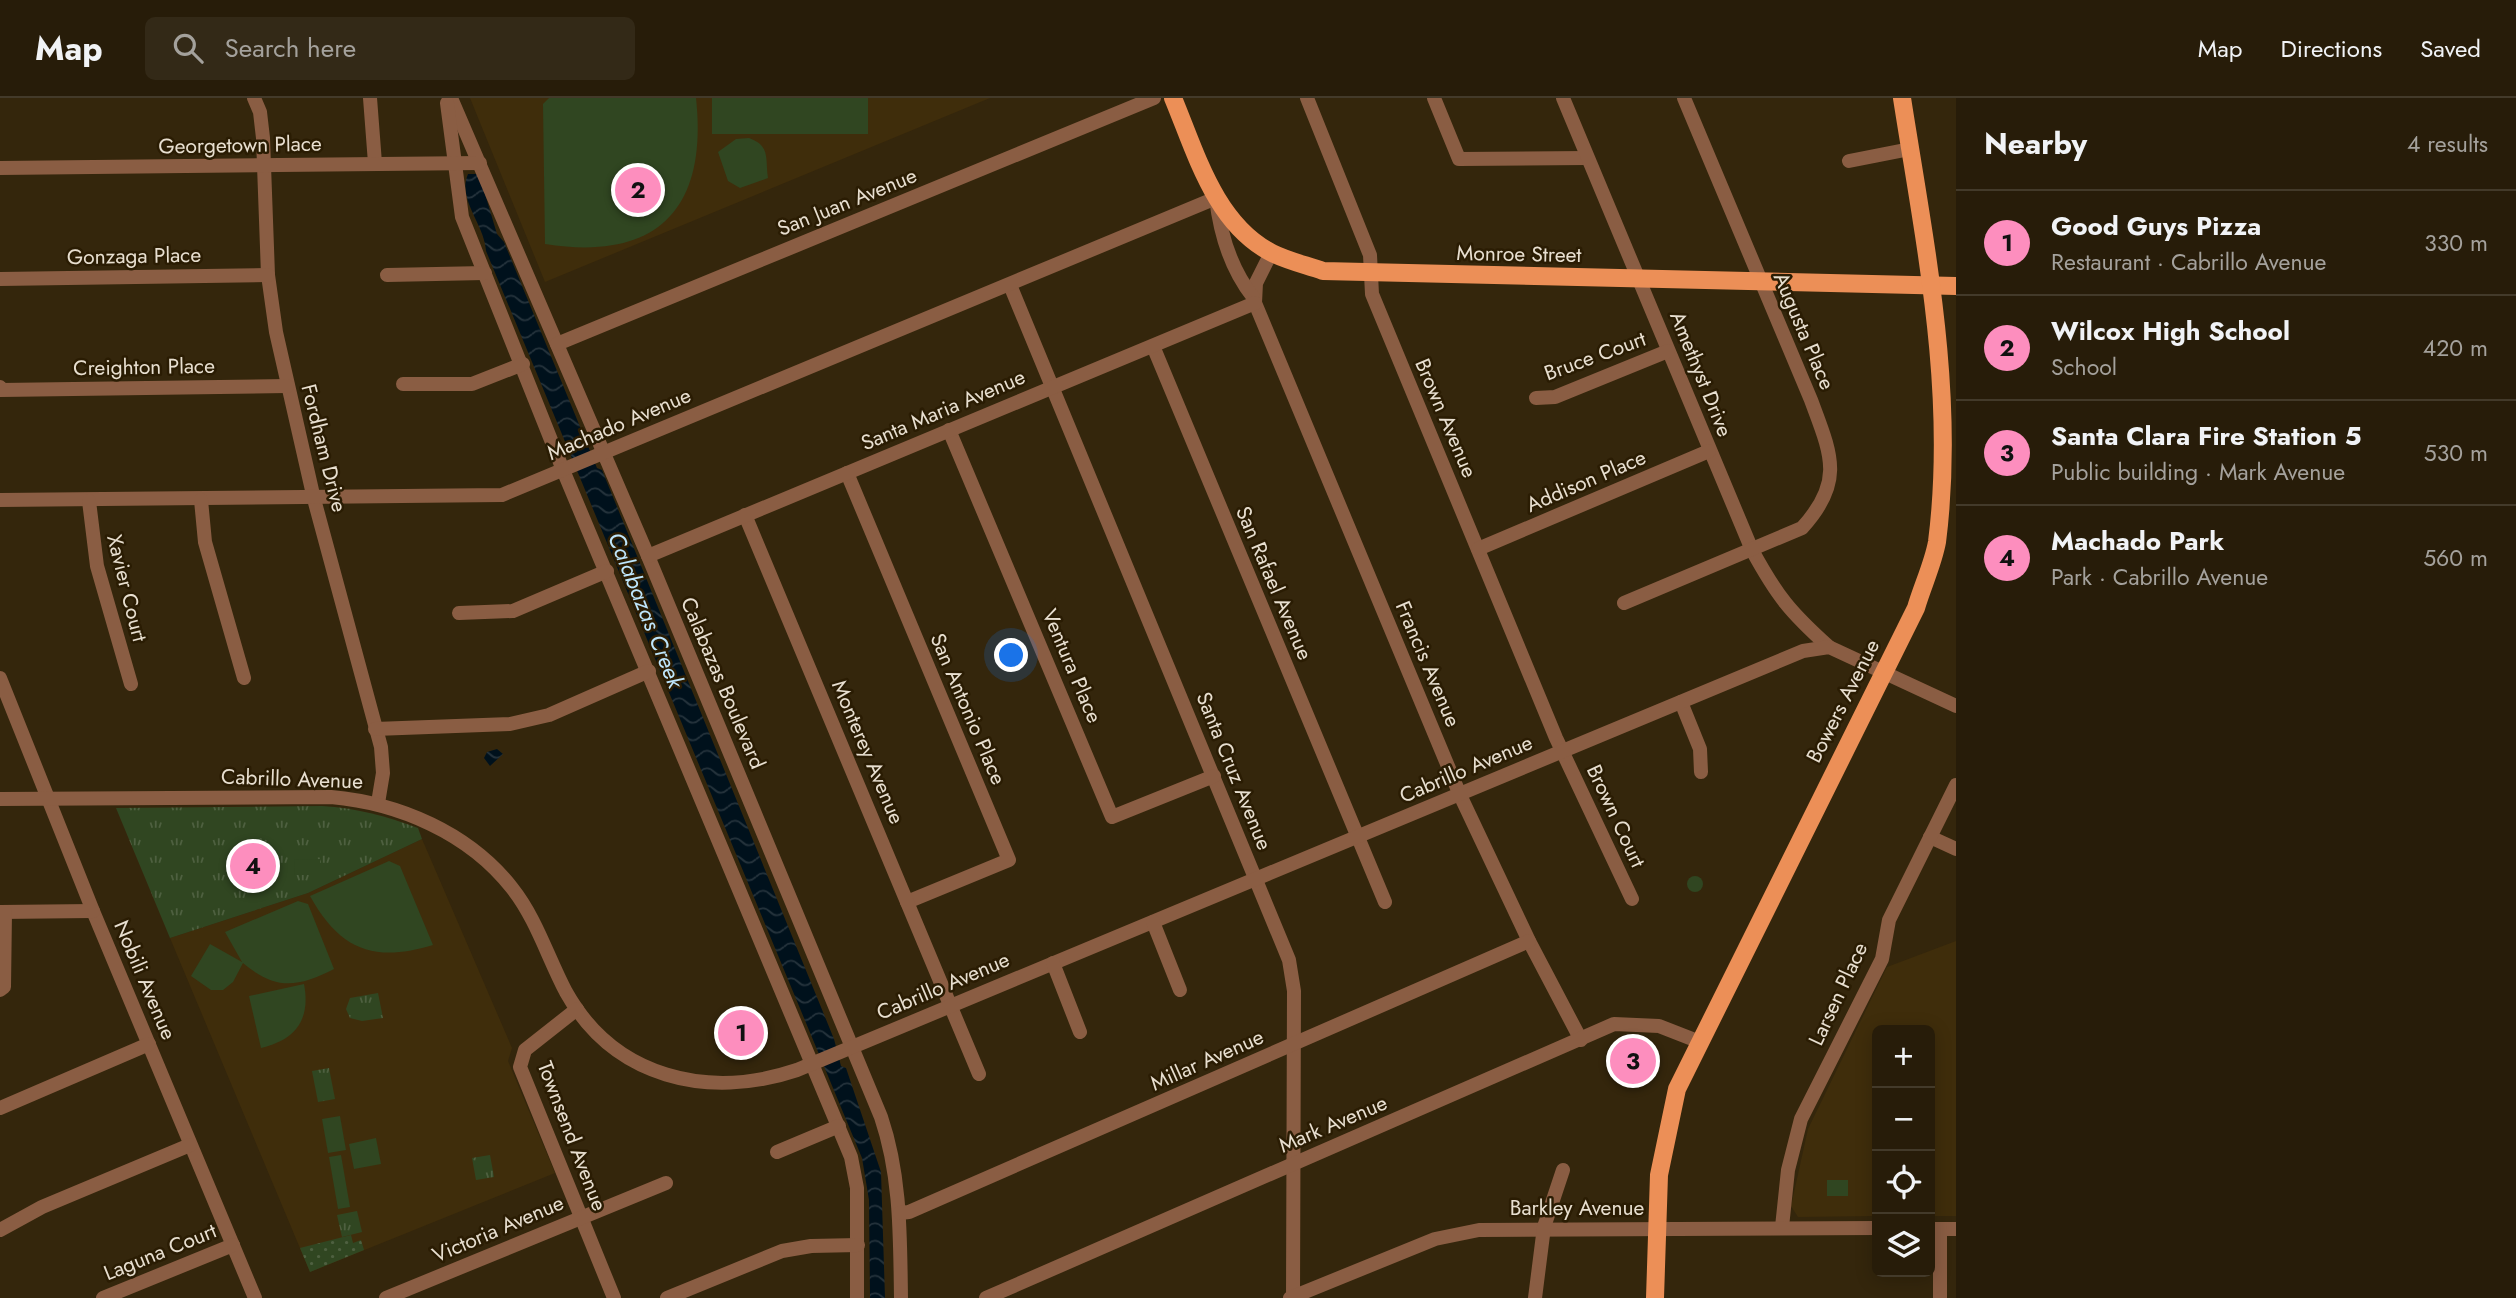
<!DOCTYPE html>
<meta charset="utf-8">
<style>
:root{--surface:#271c09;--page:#332917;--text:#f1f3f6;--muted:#a4a19c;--line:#433a2a;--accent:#fd8ebe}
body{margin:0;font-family:Jost,sans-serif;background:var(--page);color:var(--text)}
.controls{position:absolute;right:21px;bottom:21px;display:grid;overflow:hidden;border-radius:10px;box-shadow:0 4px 18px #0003}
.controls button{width:63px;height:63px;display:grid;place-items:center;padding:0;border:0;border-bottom:2px solid var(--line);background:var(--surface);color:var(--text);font:35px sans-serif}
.you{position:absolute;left:1012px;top:558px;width:24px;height:24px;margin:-18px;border:5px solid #fff;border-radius:50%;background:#1a73e8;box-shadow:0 0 0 10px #1a73e833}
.badge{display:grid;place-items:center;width:46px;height:46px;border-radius:50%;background:var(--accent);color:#111;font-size:23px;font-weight:700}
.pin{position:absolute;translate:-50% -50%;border:4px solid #fff;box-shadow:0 2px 7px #0006}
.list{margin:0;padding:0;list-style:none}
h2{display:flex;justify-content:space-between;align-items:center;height:91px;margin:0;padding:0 28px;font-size:30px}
h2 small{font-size:23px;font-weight:400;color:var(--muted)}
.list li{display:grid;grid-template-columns:46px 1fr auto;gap:21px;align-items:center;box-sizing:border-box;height:105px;padding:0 28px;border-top:2px solid var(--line)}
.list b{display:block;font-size:26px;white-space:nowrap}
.list p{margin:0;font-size:23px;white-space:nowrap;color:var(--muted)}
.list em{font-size:23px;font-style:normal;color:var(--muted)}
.icon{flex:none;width:38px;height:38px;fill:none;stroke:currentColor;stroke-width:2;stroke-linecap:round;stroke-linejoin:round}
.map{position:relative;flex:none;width:1956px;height:1200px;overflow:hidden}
header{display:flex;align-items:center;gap:42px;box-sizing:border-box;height:98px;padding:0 35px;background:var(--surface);border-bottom:2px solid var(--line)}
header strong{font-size:33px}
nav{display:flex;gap:38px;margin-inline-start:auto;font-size:24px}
.search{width:490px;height:63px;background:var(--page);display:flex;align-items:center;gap:18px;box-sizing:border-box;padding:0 24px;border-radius:10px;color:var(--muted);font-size:26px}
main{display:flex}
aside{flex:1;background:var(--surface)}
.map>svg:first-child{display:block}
.built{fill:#3f2d0b}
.grass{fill:url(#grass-tufts)}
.garden{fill:url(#garden-dots)}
.pitch{fill:#304621}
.water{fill:url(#water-waves)}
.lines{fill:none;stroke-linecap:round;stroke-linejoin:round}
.minor{stroke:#8a5d43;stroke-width:14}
.major{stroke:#ec8f57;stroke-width:18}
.labels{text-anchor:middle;stroke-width:5;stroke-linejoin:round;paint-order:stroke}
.street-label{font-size:21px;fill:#e8dfd0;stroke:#2a1c03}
.water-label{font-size:23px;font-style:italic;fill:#bee6fc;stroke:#2a1c03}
</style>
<header>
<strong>Map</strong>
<div class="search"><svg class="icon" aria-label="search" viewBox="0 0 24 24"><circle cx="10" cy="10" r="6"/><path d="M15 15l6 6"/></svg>Search here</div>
<nav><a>Map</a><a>Directions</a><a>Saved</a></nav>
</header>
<main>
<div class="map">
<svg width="1956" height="1200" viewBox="0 0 1956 1200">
<defs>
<pattern id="grass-tufts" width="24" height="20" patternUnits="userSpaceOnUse" patternTransform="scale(1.75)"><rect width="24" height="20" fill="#304621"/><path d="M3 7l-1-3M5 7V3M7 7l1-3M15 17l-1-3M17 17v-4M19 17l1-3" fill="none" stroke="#4e6040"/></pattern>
<pattern id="garden-dots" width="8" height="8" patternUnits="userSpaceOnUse" patternTransform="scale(1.75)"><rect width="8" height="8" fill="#304621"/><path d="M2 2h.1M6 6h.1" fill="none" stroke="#4e6040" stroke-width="1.8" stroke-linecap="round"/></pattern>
<pattern id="water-waves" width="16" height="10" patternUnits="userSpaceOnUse" patternTransform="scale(1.75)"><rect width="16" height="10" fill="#00111c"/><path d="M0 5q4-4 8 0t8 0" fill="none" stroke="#25333c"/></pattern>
</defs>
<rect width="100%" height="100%" fill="#34260c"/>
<!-- built -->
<g class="built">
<path d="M470,0h520l-445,184z"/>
<path d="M422,741l90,209 -4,13 47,112 -245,99 -140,-334 138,-45z"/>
<path d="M1956,843v275h-26v-186h-53v186l-79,1 -7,-11 17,-77 79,-162z"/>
</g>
<!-- grass -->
<g class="grass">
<path d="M322,708c34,2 64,10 96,22l4,11 -114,54 -138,45 -54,-130z"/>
<path d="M378,895l5,25 -21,3 -12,-3 -4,-9 4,-11z"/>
<path d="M329,970l6,31 -17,3 -6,-31z"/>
<path d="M490,1057l4,22 -18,3 -4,-22z"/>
<rect x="1827" y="1082" width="21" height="16"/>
<path d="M357,1113l5,21 -20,5 -5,-22z"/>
</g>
<!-- garden -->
<path class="garden" d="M351,1137l2,8 8,-3 3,10 -54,22 -10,-24z"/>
<!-- pitch -->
<g class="pitch">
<path d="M549,0h147c12,110 -38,164 -151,146l-2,-140z"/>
<rect x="712" y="0" width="156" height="36"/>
<path d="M749,40c22,8 16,21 19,40l-28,10 -12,-7 -10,-29 18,-13z"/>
<path d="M320,761v16h-25l-1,-15z"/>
<path d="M389,763l11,5 33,79c-59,18 -93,5 -123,-49z"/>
<circle cx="1695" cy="786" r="8"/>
<path d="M298,803l10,3 26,65c-37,19 -59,21 -91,-6l-10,19 -10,8h-12l-20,-14 19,-32 32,18 -17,-30z"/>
<path d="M304,886c7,36 -9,56 -43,64l-12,-52z"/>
<path d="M340,1018l6,34 -18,3 -6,-34z"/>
<path d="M376,1040l5,26 -27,5 -5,-25z"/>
<path d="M341,1057l9,52 -12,2 -9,-52z"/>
</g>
<!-- water -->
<g class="water">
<path d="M468,76h11l18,60 7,8 93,226 5,2 232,569 7,27 5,2 35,104 4,126h-15l-1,-98 -7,-42 -376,-907c-1,-26 -29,-51 -18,-77z"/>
<path d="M497,651l6,5 -13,12 -6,-8 3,-6z"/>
</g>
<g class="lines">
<!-- minor -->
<g class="minor">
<path d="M254,0l6,14 3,26 5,137 8,57 38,167 67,248 2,26 -5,30"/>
<path d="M370,0l5,65"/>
<path d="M451,0l197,458 233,561c20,59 19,119 20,181"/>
<path d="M1307,0l63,157 2,39 184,444 76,161"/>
<path d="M1434,0l25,61 128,-1"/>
<path d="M1563,0l189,452c25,46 38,62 77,97"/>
<path d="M447,5l15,114 101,253 288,687 6,31v110"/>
<path d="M1849,63l61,-12"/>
<path d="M0,70l480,-5"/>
<path d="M1271,155l-15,30 -1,20 205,492 69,146 52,99"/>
<path d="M387,177l98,-2"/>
<path d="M0,181l268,-4"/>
<path d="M1010,187l279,675 5,31 -1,307"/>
<path d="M557,246l597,-246"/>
<path d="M1153,248l232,556"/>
<path d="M403,286h69l51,-20"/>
<path d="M0,289l1,3 286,-4"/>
<path d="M1536,300l19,-1 113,-46"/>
<path d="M949,332l163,387 102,-41"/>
<path d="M847,375l162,387 -102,42"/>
<path d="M0,402l502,-5 714,-297c4,35 15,71 37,99"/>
<path d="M201,402l4,42 39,136"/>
<path d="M89,403l8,65 34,118"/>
<path d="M745,417l234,559"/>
<path d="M1478,451l231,-98"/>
<path d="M648,458l607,-253"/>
<path d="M1624,505l178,-75c43,-47 29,-74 9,-128l-127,-302"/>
<path d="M459,515l54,-2 94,-40"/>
<path d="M0,580l93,233 162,387"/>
<path d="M1681,604l19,47 1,23"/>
<path d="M375,631l135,-5 39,-9 100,-44"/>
<path d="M0,701l331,-2c68,6 138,36 181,91 24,30 36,70 54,104 48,86 142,108 231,78l1006,-419 26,-4 127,59"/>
<path d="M1930,739l26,12"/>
<path d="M0,814l93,-1"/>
<path d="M1153,824l27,68"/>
<path d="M1053,865l27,69"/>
<path d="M0,892l4,-3 1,-75"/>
<path d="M577,911l-52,41 -5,17 94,231"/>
<path d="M0,1010l149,-64"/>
<path d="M777,1054l62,-26"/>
<path d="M900,1115l9,-1 620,-271"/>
<path d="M1782,1129l6,-57 13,-51 81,-160 7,-39 67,-135"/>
<path d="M1930,1131h26"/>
<path d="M0,1132l42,-23 148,-62"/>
<path d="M103,1200l130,-53"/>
<path d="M386,1200l280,-115"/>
<path d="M667,1200l115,-47 29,-5 47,-1"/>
<path d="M986,1200l628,-274 45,2 41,16"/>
<path d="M1290,1200l145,-59 44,-9 398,-2"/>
<path d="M1535,1200l9,-71 19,-57"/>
<path d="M1940,1200v-69"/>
</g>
<!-- major -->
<g class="major">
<path d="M1173,0c23,55 42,126 99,155 16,8 34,12 51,18l633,15"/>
<path d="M1655,1200l4,-123 18,-86 239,-481c6,-21 17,-44 21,-66 19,-149 -12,-297 -35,-444"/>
</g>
</g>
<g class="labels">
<!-- street labels -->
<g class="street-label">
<text transform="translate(240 47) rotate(-1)" y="7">Georgetown Place</text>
<text transform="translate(847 104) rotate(-22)" y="7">San Juan Avenue</text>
<text transform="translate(1519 156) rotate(1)" y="7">Monroe Street</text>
<text transform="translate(134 158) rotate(-1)" y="7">Gonzaga Place</text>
<text transform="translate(1804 233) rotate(67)" y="7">Augusta Place</text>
<text transform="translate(1595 258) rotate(-20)" y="7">Bruce Court</text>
<text transform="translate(144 269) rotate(-1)" y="7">Creighton Place</text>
<text transform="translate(1701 276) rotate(68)" y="7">Amethyst Drive</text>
<text transform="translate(943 312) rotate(-23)" y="7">Santa Maria Avenue</text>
<text transform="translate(1446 320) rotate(67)" y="7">Brown Avenue</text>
<text transform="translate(619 326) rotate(-23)" y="7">Machado Avenue</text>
<text transform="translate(324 350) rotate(76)" y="7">Fordham Drive</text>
<text transform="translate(1586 383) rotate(-23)" y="7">Addison Place</text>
<text transform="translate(1274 485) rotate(67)" y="7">San Rafael Avenue</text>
<text transform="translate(127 490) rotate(76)" y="7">Xavier Court</text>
<text transform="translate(1428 566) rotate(67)" y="7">Francis Avenue</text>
<text transform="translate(1072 568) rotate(67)" y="7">Ventura Place</text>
<text transform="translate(723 585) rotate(67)" y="7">Calabazas Boulevard</text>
<text transform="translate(1843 603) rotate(-63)" y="7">Bowers Avenue</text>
<text transform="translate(968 611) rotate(67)" y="7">San Antonio Place</text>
<text transform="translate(868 654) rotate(67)" y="7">Monterey Avenue</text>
<text transform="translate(1466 671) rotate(-23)" y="7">Cabrillo Avenue</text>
<text transform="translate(1234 673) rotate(68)" y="7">Santa Cruz Avenue</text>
<text transform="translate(292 681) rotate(2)" y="7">Cabrillo Avenue</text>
<text transform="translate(1616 718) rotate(65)" y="7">Brown Court</text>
<text transform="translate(145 882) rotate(67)" y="7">Nobili Avenue</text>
<text transform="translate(943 888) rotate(-23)" y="7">Cabrillo Avenue</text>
<text transform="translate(1838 896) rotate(-65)" y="7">Larsen Place</text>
<text transform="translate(1207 962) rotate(-24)" y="7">Millar Avenue</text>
<text transform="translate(1333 1026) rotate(-23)" y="7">Mark Avenue</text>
<text transform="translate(572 1038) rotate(69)" y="7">Townsend Avenue</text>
<text x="1577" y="1117">Barkley Avenue</text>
<text transform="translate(498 1131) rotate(-23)" y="7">Victoria Avenue</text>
<text transform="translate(160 1154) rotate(-22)" y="7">Laguna Court</text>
</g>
<!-- water labels -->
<g class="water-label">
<text transform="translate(646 512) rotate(68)" y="8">Calabazas Creek</text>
</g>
</g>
</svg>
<div class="controls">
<button>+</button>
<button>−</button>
<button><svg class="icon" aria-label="locate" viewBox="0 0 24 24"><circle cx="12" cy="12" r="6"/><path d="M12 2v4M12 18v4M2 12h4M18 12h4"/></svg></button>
<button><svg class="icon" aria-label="layers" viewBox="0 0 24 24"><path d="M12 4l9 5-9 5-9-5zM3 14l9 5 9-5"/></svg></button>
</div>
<div class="you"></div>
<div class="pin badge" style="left:741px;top:935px">1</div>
<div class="pin badge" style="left:638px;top:92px">2</div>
<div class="pin badge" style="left:1633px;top:963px">3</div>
<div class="pin badge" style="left:253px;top:768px">4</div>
</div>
<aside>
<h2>Nearby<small>4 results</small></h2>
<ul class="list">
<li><span class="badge">1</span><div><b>Good Guys Pizza</b><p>Restaurant · Cabrillo Avenue</p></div><em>330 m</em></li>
<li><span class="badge">2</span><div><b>Wilcox High School</b><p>School</p></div><em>420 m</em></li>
<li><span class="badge">3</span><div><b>Santa Clara Fire Station 5</b><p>Public building · Mark Avenue</p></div><em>530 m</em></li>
<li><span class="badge">4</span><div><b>Machado Park</b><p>Park · Cabrillo Avenue</p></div><em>560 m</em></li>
</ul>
</aside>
</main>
